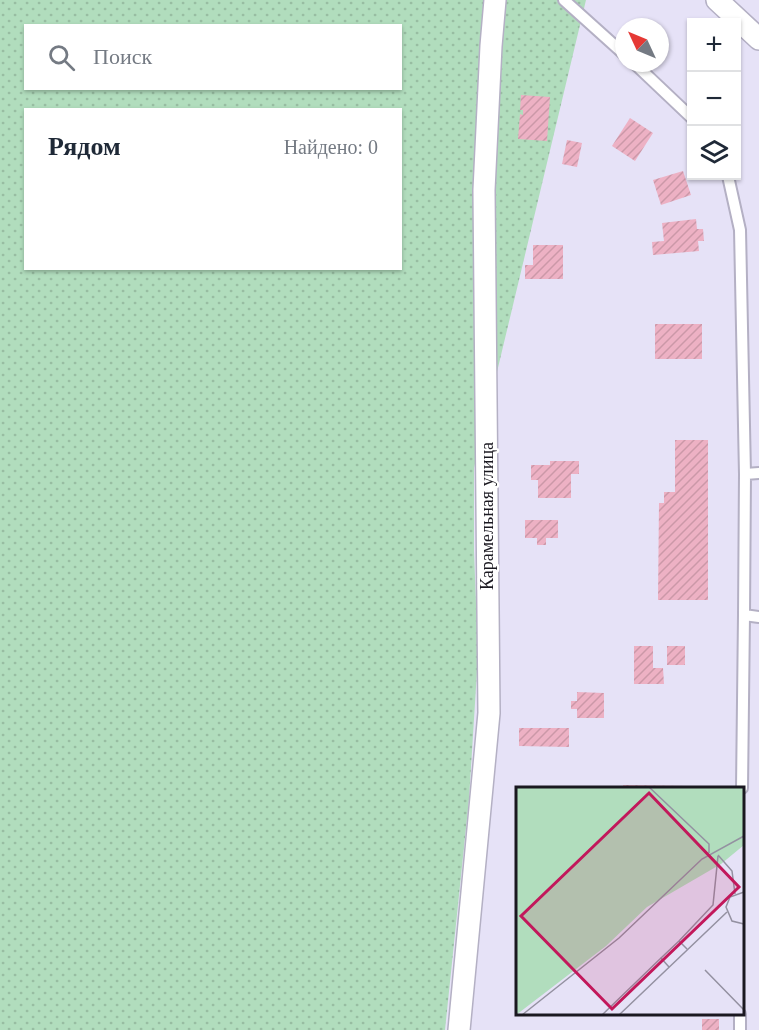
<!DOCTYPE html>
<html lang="ru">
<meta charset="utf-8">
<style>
:root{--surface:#fff;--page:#f6f6f7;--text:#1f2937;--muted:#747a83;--line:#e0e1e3}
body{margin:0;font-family:Georgia,serif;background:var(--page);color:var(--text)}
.controls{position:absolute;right:18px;top:18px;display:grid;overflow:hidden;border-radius:0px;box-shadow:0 2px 4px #0004}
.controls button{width:54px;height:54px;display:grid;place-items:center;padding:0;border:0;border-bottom:2px solid var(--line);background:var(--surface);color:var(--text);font:30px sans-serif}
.compass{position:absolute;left:615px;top:18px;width:54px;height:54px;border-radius:50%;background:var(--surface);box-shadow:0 2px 4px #0004;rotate:314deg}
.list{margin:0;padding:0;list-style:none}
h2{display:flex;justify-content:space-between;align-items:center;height:78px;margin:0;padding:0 24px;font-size:26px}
h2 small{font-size:20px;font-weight:400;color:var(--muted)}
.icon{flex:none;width:33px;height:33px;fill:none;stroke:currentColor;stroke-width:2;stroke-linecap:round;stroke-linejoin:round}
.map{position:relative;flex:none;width:759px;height:1030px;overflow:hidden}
.search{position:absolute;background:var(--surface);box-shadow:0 2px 4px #0004;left:24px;top:24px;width:378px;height:66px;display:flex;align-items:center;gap:15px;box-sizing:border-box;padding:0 21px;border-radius:0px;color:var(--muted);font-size:22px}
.panel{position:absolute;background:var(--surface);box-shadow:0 2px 4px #0004;left:24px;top:108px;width:378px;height:162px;border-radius:0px}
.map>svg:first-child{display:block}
.grass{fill:url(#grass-dots);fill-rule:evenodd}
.building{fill:url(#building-hatch)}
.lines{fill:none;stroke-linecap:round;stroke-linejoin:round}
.service-casing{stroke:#b4b0c4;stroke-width:14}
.minor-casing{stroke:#b4b0c4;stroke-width:24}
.service{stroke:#fff;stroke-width:10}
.minor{stroke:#fff;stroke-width:21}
.labels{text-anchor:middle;stroke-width:4.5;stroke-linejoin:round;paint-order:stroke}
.street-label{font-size:18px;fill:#1a1820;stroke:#fff}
.inset-road{fill:none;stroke:#9491a1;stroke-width:1.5}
.view{fill:#c2185b;fill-opacity:0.15;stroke:#c2185b;stroke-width:3}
.inset-edge{fill:none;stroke:#1a1820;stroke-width:3}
</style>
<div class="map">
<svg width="759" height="1030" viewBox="0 0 759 1030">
<defs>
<pattern id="grass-dots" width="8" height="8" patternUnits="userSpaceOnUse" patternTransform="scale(1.5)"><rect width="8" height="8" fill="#b1ddbd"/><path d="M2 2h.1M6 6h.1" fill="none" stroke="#98bda2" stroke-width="1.8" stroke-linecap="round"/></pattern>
<pattern id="building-hatch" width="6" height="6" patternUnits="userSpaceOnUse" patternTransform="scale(1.5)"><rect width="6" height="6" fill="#edb1c4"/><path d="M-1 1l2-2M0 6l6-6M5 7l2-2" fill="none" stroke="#cb98a8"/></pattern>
</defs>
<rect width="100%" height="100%" fill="#e6e2f7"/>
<!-- grass -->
<path class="grass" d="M0,0h586l-112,468v83l4,104 -9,144 -24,231h-445zM26,26h374v62h-374zM26,110h374v158h-374z"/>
<!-- building -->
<g class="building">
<path d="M521,95l29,2 -3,44 -29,-2 2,-25 3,1v-5h-3z"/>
<path d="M630,118l23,15 -18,28 -23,-15z"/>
<path d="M567,140l15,3 -5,24 -15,-3z"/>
<path d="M683,171l8,24 -30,10 -8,-25z"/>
<path d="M696,219l1,10h6l1,12h-6l1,10 -46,4 -1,-13 12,-1 -2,-18z"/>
<path d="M533,245h30v34h-38v-14h8z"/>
<rect x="655" y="324" width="47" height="35"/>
<path d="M675,440h33v160h-50l1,-97h5v-11h11z"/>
<path d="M550,461h29v13h-8v24h-33v-18h-7v-15h19z"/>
<path d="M525,520h33v18h-12v7h-9v-7h-12z"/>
<path d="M634,646h19v22h10l1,16h-30z"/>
<rect x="667" y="646" width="18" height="19"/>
<path d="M577,692l27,1v25h-27v-9h-6v-8h6z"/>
<path d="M519,728h50v19l-50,-1z"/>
<path d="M623,785l65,1v2h-65z"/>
<rect x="702" y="1019" width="17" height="11"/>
</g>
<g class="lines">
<defs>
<g id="service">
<path d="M564,0l60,54"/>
<path d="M634,63l58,55"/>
<path d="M728,176l12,54 5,244"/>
<path d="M759,473l-14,1 -1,141 15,2"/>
<path d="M742,788l2,-173"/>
<path d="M740,1030v-16"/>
</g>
<g id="minor">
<path d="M717,0l42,39"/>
<path d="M459,1030l30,-317 -5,-523 7,-144 4,-46"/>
</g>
</defs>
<!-- service casing -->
<use href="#service" class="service-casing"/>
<!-- minor casing -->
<use href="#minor" class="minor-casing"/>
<!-- service -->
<use href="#service" class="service"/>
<!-- minor -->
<use href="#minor" class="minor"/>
</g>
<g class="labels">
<!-- street labels -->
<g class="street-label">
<text transform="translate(487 516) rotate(-90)" y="6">Карамельная улица</text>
</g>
</g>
<!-- overview -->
<g transform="translate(516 787)">
<rect width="228" height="228" fill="#e6e2f7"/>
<path d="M0,0h228v58l-23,19 -74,43 -41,39 -90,69z" fill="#b1ddbd"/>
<path class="inset-road" d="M133,0l60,57v9M202,68l14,16 3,23M228,105l-14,5 -4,10 6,14 12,3M163,154l34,-36 5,-49M153,180l-8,-9 18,-17 8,8M189,183l39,40M6,228l97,-77 83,-79 42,-23M86,228l59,-57M103,228l108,-103"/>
<path class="view" d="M133,6l90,94 -127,122 -91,-93z"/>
<rect width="228" height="228" class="inset-edge"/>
</g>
</svg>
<div class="controls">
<button>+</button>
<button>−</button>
<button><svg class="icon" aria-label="layers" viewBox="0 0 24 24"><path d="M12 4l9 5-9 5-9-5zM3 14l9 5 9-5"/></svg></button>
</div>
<svg class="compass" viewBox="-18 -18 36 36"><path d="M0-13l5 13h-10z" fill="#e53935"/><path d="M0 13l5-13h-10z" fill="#747a83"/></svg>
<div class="search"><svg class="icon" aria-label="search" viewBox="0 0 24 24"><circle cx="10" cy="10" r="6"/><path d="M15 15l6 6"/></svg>Поиск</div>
<section class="panel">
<h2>Рядом<small>Найдено: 0</small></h2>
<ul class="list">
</ul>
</section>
</div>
